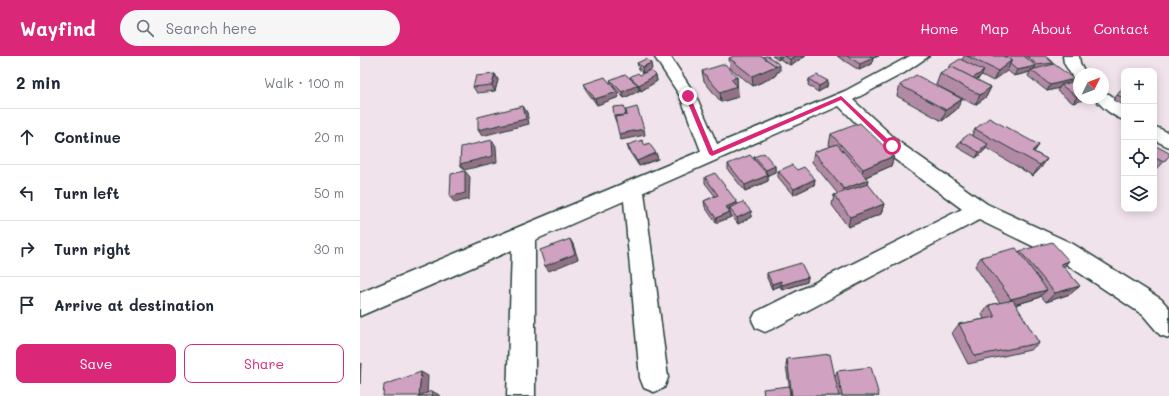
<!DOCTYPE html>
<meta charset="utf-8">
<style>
:root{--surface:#fff;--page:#f6f6f7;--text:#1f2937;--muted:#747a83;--line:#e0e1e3;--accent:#db2777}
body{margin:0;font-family:Mali,sans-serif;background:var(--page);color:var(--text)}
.controls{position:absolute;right:12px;top:12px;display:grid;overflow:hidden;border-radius:8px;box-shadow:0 2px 10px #0003}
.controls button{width:36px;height:36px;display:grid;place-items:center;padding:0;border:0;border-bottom:1px solid var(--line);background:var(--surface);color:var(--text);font:20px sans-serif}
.compass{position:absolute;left:713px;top:12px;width:36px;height:36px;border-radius:50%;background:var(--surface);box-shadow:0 2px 10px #0003;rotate:47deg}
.stop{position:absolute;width:12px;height:12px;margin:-9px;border:3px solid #db2777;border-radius:50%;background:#fff}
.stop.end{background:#db2777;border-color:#fff;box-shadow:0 1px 4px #0008}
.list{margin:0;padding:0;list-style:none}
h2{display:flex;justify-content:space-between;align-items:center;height:52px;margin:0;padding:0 16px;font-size:17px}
h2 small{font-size:13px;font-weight:400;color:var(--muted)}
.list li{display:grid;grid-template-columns:26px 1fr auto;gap:12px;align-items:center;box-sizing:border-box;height:56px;padding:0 16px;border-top:1px solid var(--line)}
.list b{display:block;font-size:15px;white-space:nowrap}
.list em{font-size:13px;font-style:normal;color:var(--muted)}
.actions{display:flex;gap:8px;padding:12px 16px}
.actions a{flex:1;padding:9px 0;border:1px solid var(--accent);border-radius:8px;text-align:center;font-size:14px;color:var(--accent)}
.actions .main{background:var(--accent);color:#fff}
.icon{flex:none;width:22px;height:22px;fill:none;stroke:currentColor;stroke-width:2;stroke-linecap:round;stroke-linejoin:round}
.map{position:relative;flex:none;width:809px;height:340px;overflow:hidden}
header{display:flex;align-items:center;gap:24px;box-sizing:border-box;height:56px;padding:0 20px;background:var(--accent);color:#fff}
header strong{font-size:19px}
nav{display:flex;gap:22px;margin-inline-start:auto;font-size:14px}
.search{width:280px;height:36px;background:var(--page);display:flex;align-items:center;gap:10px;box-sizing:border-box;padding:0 14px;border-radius:22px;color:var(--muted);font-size:15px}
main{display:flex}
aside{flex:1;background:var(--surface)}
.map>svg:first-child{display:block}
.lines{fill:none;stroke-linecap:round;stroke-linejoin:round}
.minor-casing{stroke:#1f3d34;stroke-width:3}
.minor{fill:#fff;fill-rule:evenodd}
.wall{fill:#b38aa6;stroke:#1f3d34}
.shaded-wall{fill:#927187;stroke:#1f3d34}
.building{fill:#d0a1c1;stroke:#1f3d34}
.route{fill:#db2777}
</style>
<header>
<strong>Wayfind</strong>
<div class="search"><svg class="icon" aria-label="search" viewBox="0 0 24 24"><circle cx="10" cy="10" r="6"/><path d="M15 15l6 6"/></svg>Search here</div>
<nav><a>Home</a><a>Map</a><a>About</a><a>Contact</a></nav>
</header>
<main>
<aside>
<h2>2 min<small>Walk · 100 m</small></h2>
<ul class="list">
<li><svg class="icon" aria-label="ahead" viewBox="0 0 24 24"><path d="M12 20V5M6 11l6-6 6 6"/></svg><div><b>Continue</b></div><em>20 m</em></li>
<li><svg class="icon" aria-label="left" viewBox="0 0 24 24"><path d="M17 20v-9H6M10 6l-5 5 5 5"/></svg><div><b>Turn left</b></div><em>50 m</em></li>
<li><svg class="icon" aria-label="right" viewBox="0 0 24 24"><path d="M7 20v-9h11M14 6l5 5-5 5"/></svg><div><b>Turn right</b></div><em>30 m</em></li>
<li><svg class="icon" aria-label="arrive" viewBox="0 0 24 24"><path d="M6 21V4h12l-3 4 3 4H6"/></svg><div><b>Arrive at destination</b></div></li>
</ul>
<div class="actions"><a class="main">Save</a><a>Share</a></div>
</aside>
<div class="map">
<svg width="809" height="340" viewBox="0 0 809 340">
<rect width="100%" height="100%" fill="#f1e3ec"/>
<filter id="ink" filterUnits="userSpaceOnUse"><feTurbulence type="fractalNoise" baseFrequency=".025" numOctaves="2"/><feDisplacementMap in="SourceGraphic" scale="8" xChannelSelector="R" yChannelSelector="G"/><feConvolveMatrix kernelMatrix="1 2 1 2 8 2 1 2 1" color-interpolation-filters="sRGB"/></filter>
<g filter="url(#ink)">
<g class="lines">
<defs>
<g id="minor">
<path d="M294,0h16l26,40 21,48 128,-53 65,-35h19l-25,17 -51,27 46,42 88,62 86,40 88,55 8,9v30l-9,-3 -17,-20 -86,-57 -78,-38 -205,108 -9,4 -9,-4 -4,-8 4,-8 206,-103 -77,-57 -46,-46 -195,86 24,186 -4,10 -10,4 -10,-4 -4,-10 -16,-177 -89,39v156h-28l5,-146 -152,66v-23l341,-142 -21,-55z"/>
<path d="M703,0h16l1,7 6,11h-7v6l-6,-2 -9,-15z"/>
<path d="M743,37l6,1 15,11v15c-10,-3 -23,-13 -29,-22h8z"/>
<path d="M794,70l15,7v14l-15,-7z"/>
</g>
</defs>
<!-- minor casing -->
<use href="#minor" class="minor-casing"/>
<!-- minor -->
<use href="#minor" class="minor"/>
</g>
<!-- wall -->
<g class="wall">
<path d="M412,0h34l-16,9 -9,-5v-2l-3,2z"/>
<path d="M477,0h42l-6,2 -1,6 -13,6z"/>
<path d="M604,0h81l8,7v2l20,17 6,16 -6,5 -16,-12 2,-3 -12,3 -19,-15 2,-4 -16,4 -7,-6 -14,11 -11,-6 -5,5 14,7 -5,10 -11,8 -39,-20 4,-11 8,-4 1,-4 13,-6z"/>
<path d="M369,2l51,13 -4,2v3l-23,10 -23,-18z"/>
<path d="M277,7l15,6 -9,4 -4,-4z"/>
<path d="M342,15l35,6 1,20 -17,5 -17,-21z"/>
<path d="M135,18l3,6 -3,11 -18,2 -4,-6z"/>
<path d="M280,19h16l1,6 -16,10 -2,-2v2l-15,7 -11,-12 6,11 -22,8 -11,-15 -2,-6 28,2 -2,-6 20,-2v-1z"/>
<path d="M449,23l18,8 -9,5 -10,-7z"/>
<path d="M540,29l57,24 -15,12 -45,-25z"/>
<path d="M764,31v18l-11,-5z"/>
<path d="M615,73l64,16 -5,7 13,7 -7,10 -7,7 -47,-28 -1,2 -9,8 -19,-11 3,-6 12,-6z"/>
<path d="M471,78l63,22 -3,10 -25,11 1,7 17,20 -3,10 -33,13 -16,-22 2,-10 4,-1 -26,-32 2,-10 17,-6 -2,-1z"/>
<path d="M267,89h18l11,8 2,6 -19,7 -10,-15z"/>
<path d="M794,89l15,11 -11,12 -4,-2z"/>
<path d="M394,101l21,9v6l-7,3v6l-23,10 -17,-21v-6l26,-4z"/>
<path d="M437,114l18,9 -1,6 -21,10 -15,-18v-6z"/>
<path d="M345,121l32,25v3l14,6v6l-13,7 -8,-10 1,3 -15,6 -11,-16 -1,-6 11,-5 -10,-13z"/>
<path d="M660,195l49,10 -6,6 17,19 -10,8 -24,8 -5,-6 -3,2 -23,7 24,38 -9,7 -62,14 -16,-31 7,-9 25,-5 -2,-5 7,-9 11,-2 -25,-37 6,-9 38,-5z"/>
<path d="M407,217l41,4 -1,5 -25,8 -2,-4 -8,3 -5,-11z"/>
<path d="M427,303l48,18 2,-6 42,25h-88l-5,-30z"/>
</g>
<!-- shaded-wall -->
<g class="shaded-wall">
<path d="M419,0h2v2l-3,2z"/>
<path d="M436,0h10l-16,9v-6z"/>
<path d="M510,0h9l-6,2 -1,6 -13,6 1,-6z"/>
<path d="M652,4l-5,11 -14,10 5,-10z"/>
<path d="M291,7l1,6 -9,4 -1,-6z"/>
<path d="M420,9v6l-4,2v3l-23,10 -1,-10 24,-10z"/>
<path d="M676,10l-3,5 -2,-1 -1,2 -16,4 3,-6z"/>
<path d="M624,15l-3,5 -11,8 3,-6z"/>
<path d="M135,18l3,6 -3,11 -3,-6z"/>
<path d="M296,19l1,6 -16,10 -2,-6z"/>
<path d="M377,21l1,20 -17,5 -1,-10 11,-13z"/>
<path d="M714,23l-3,6h-10l-2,3 -12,3 3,-6z"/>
<path d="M468,25l-1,6 -9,5 1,-6z"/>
<path d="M278,29l1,6 -15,7 -2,-6z"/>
<path d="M631,31l-5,10 -11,8 5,-10z"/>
<path d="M257,36l2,5 -22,8 -2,-6z"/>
<path d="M719,40v2h11l-17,5 4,-6z"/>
<path d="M602,43l-5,10 -15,12 4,-11z"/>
<path d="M163,50l4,6 2,12 -47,12 -4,-6z"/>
<path d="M264,50l3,14 -11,2 -2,-6z"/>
<path d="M284,73l1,6 -24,5 -2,-6z"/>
<path d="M132,84l4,6 1,16 -33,8 -4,-6z"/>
<path d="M628,88l-3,6 -9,8 3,-6z"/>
<path d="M679,89l-7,10v-4z"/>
<path d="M296,97l2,6 -19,7 -2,-5z"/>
<path d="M534,100l-3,10 -30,13 2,-10z"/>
<path d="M687,103l-7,10 -7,7 7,-11z"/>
<path d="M415,110v6l-9,4v-6z"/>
<path d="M105,115l5,6 -1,22 -14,4 -5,-6z"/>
<path d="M408,119v6l-23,10v-6z"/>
<path d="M455,123l-1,6 -21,10 1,-6z"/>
<path d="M508,124l-2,10 -24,9 2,-10z"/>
<path d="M377,146v6h-8l1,3 -4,-4z"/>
<path d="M524,148l-3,10 -33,13 2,-10z"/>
<path d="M391,155v6l-13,7 -1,-6z"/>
<path d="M370,156l1,5 -15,6v-5z"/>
<path d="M210,183l3,5 5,15 -29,12 -4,-5z"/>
<path d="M709,205l-9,10 1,-7z"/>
<path d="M448,221l-1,5 -25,8v-5z"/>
<path d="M421,225l-1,5 -8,3v-5z"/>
<path d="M720,230l-10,8 -24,8 9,-9z"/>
<path d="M687,234l-9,8 -35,10 8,-9z"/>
<path d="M0,306l1,1 -1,21z"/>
<path d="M61,316l7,4 -1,20h-8z"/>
<path d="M72,335l9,5h-9z"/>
</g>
<!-- building -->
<g class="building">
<path d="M374,0h28l14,10 -24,10 -23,-18z"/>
<path d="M406,0h2l12,9 -4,2v-1l-13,-9z"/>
<path d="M424,0h12l-6,3z"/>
<path d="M487,0h24h-1l3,2 -13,6z"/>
<path d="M607,0h36l9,4 -14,11z"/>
<path d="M649,0h15l12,10 -19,4 -7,-6 2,-4 -7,-3z"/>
<path d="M667,0h18l8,7 -16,2z"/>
<path d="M286,3l5,4 -9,4 -5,-4z"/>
<path d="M600,3l24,12 -11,7 -21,-11 -1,1 -2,-2z"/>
<path d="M365,8l12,13 -6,2 6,7 -17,6 -18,-21z"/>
<path d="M694,8l20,15 -24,6 -19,-15z"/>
<path d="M592,11l39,20 -11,8 -40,-21z"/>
<path d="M290,14l6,5 -17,10 -9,-8 8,-4 2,2z"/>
<path d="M135,18l-3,11 -19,2 3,-11z"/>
<path d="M265,18l13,11 -16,7 -12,-12z"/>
<path d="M457,19l11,6 -9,5 -10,-7z"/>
<path d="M556,19l46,24 -16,11 -46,-25z"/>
<path d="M245,21l12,15 -22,7 -11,-15z"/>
<path d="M719,24v16l-2,1 -16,-12z"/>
<path d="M764,31v11l-7,-3z"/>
<path d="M163,50l3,13 -48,11v-13z"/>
<path d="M264,50l2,9 -12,1 -1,-9z"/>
<path d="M277,51l7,22 -25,5 -4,-17 12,-2 -1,-5z"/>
<path d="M629,62l50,27 -7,6 15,8 -7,6 -65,-36z"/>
<path d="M500,67l34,33 -31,13 -32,-35z"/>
<path d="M609,78l19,10 -9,8 -19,-11z"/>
<path d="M132,84l1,16 -33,8 1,-17z"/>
<path d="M282,84l3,5 4,-2 7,10 -19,8 -10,-16z"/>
<path d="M477,88l31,36 -24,9 -30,-37z"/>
<path d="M794,89l15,8v3l-6,6 -9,-5z"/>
<path d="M404,97l11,13 -9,4 -12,-13z"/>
<path d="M390,99l18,20 -23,10 -17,-21z"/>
<path d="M432,109l5,5 7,-3 11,12 -21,10 -16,-18z"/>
<path d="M105,115v22l-15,4 1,-23z"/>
<path d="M355,117l22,29 -11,5 4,5 -14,6 -12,-17 14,-6 -13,-18z"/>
<path d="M508,128l16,20 -34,13 -16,-22z"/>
<path d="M383,146l8,9 -14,7 -8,-10z"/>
<path d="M210,183l5,15 -30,12 -5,-16z"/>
<path d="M692,186l17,19 -8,3 19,22 -25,7 -35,-42z"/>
<path d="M656,192l31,42 -36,9 -30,-42z"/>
<path d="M441,207l7,14 -26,8 -1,-4 -9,3 -5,-11z"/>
<path d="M653,244l26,43 -64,13 -16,-32 36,-7 -6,-12z"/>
<path d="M470,298l9,42h-47l-5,-37z"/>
<path d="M511,311l8,29h-37l-5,-25z"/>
<path d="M61,316l-2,24h-36l1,-11z"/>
<path d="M429,330l1,10h-26l-1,-7z"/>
<path d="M72,335v5h-14z"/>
</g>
</g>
<!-- route -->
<path class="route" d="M328,38l2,2 23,55 128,-55 54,50 -5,2 -49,-48 -129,56 -3,-2 -24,-58z"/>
</svg>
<div class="controls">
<button>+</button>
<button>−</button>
<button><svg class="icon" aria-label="locate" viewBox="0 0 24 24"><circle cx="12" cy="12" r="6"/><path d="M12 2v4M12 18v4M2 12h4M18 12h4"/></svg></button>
<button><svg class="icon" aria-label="layers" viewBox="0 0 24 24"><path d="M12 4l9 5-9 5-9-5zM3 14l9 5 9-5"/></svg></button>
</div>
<svg class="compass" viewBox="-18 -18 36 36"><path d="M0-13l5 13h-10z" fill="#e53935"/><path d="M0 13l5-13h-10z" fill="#747a83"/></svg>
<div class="stop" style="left:532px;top:90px"></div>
<div class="stop end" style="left:328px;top:40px"></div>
</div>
</main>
